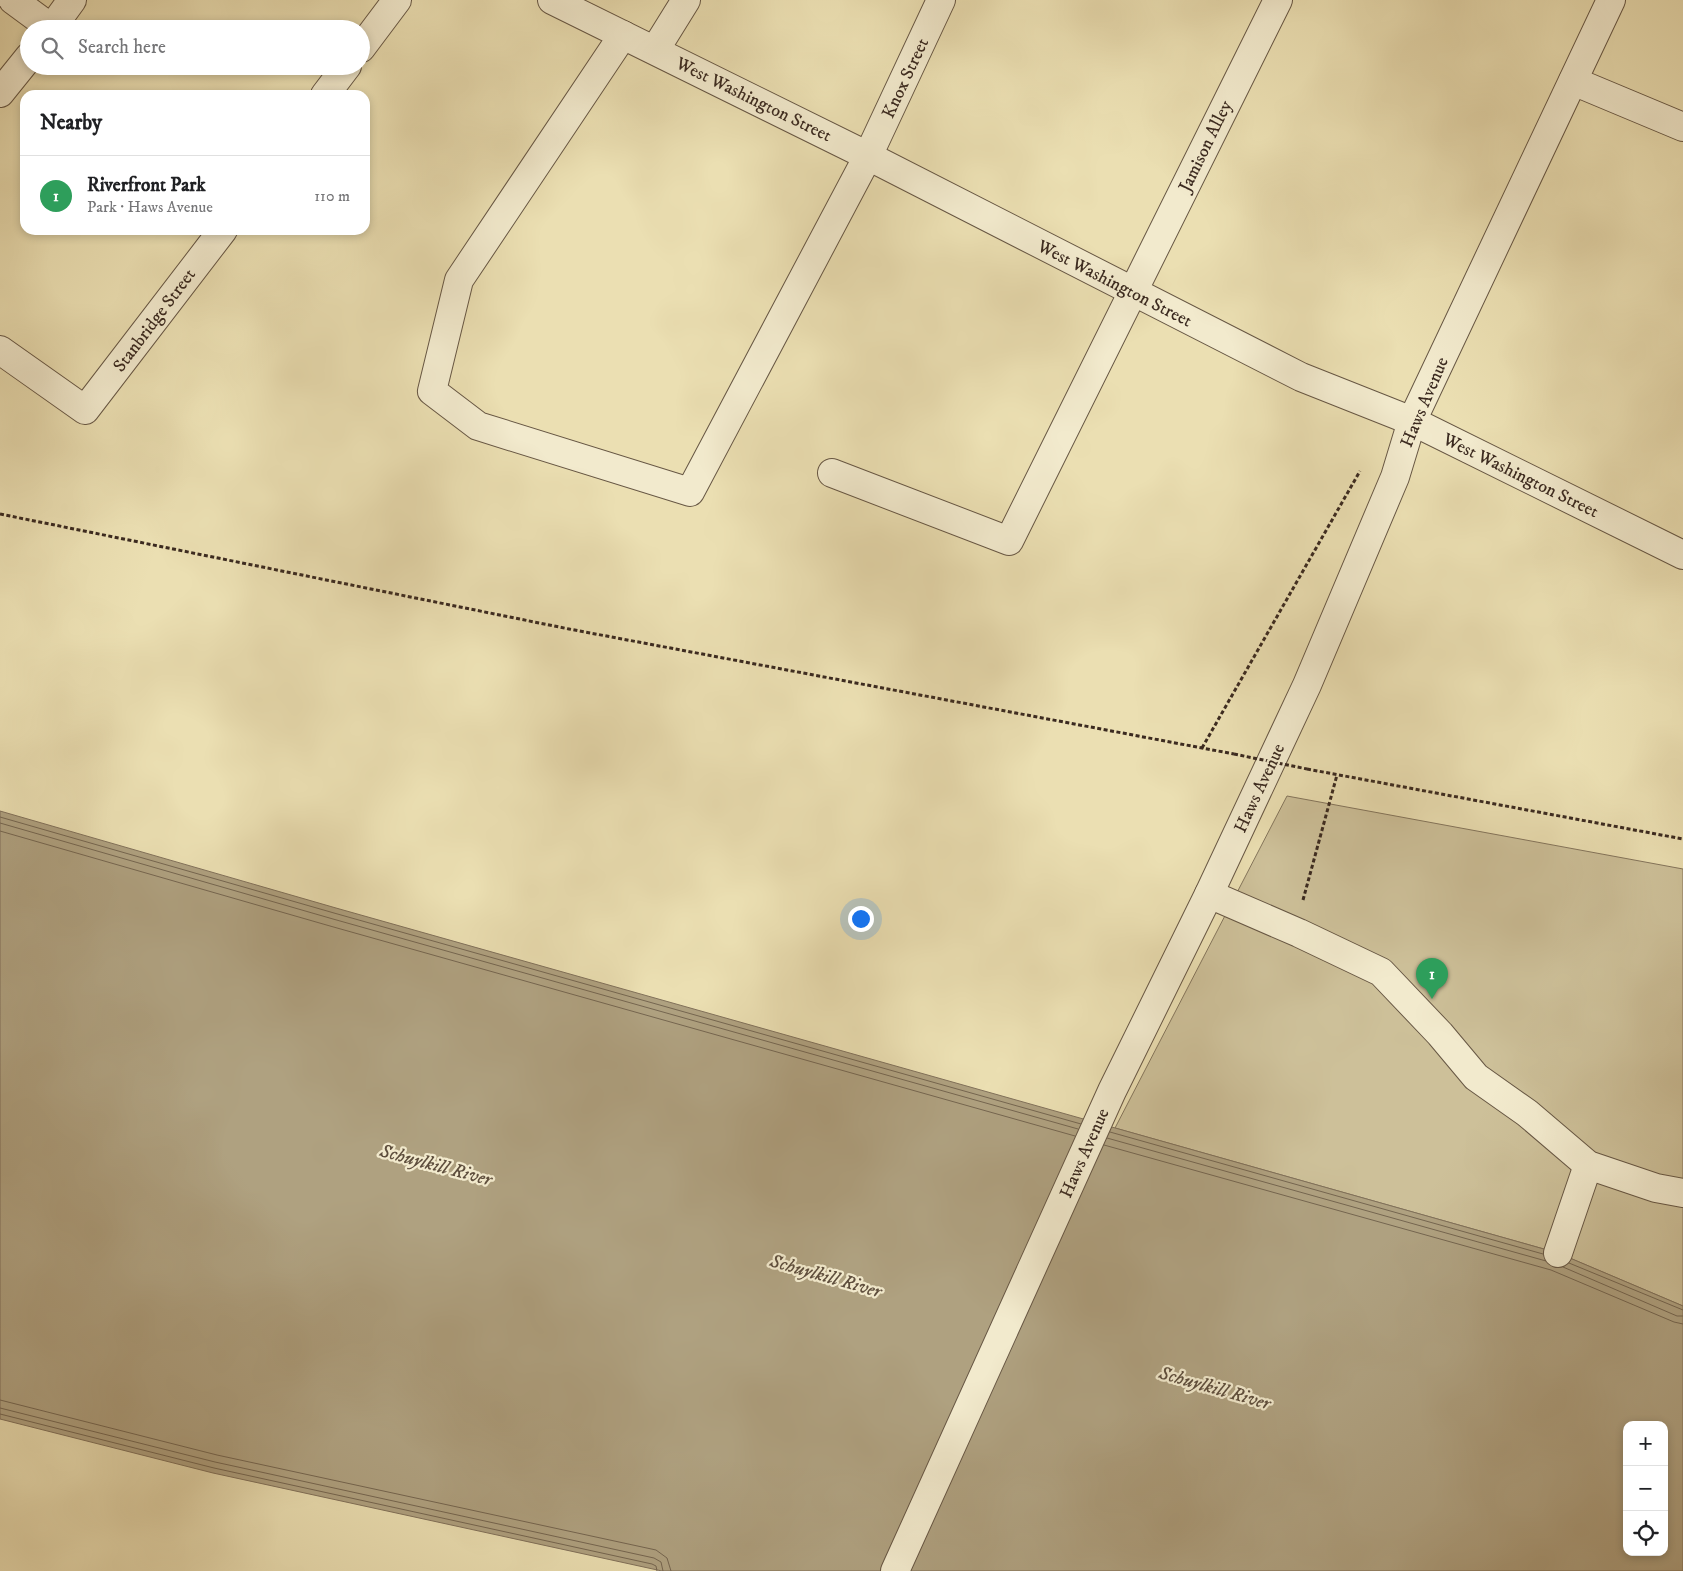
<!DOCTYPE html>
<meta charset="utf-8">
<style>
:root{--surface:#fff;--page:#f2f2f2;--text:#202124;--muted:#757577;--line:#e0e0e0;--accent:#111827}
body{margin:0;font-family:"IM FELL DW Pica",serif;background:var(--page);color:var(--text)}
.controls{position:absolute;right:15px;bottom:15px;display:grid;overflow:hidden;border-radius:10px;box-shadow:0 2px 8px #0003}
.controls button{width:45px;height:45px;display:grid;place-items:center;padding:0;border:0;border-bottom:1px solid var(--line);background:var(--surface);color:var(--text);font:25px sans-serif}
.you{position:absolute;left:860px;top:918px;width:18px;height:18px;margin:-12px;border:4px solid #fff;border-radius:50%;background:#1a73e8;box-shadow:0 0 0 8px #1a73e833}
.badge{display:grid;place-items:center;width:32px;height:32px;border-radius:50%;background:var(--accent);color:#fff;font-size:16px;font-weight:700}
.pin{position:absolute;translate:-50% -41px;filter:drop-shadow(0 1px 2px #0008)}
.pin::after{content:'';position:absolute;top:26px;width:18px;height:15px;background:inherit;clip-path:polygon(0 0,100% 0,50% 100%)}
.list{margin:0;padding:0;list-style:none}
h2{display:flex;justify-content:space-between;align-items:center;height:65px;margin:0;padding:0 20px;font-size:21px}
h2 small{font-size:16px;font-weight:400;color:var(--muted)}
.list li{display:grid;grid-template-columns:32px 1fr auto;gap:15px;align-items:center;box-sizing:border-box;height:80px;padding:0 20px;border-top:1px solid var(--line)}
.list b{display:block;font-size:19px;white-space:nowrap}
.list p{margin:0;font-size:16px;white-space:nowrap;color:var(--muted)}
.list em{font-size:16px;font-style:normal;color:var(--muted)}
.icon{flex:none;width:28px;height:28px;fill:none;stroke:currentColor;stroke-width:2;stroke-linecap:round;stroke-linejoin:round}
.map{position:relative;flex:none;width:1683px;height:1571px;overflow:hidden}
.search{position:absolute;background:var(--surface);box-shadow:0 2px 8px #0003;left:20px;top:20px;width:350px;height:55px;display:flex;align-items:center;gap:12px;box-sizing:border-box;padding:0 18px;border-radius:28px;color:var(--muted);font-size:19px}
.panel{position:absolute;background:var(--surface);box-shadow:0 2px 8px #0003;left:20px;top:90px;width:350px;height:145px;border-radius:15px}
.map>svg:first-child{display:block}
.green{fill:#cdc099;stroke:#84755c}
.water{fill:#afa180;stroke:#81715a;fill-rule:evenodd}
.lines{fill:none;stroke-linecap:round;stroke-linejoin:round}
.shore{stroke:#756650;stroke-width:1}
.minor-casing{stroke:#675744;stroke-width:30}
.path{stroke:#3b2a20;stroke-width:3;stroke-dasharray:4 2.5;stroke-linecap:butt}
.minor{stroke:#f2eacd;stroke-width:28}
.path-bridge{stroke:#3b2a20;stroke-width:3;stroke-dasharray:4 2.5;stroke-linecap:butt}
.labels{text-anchor:middle;stroke-width:4.5;stroke-linejoin:round;paint-order:stroke}
.street-label{font-size:18px;fill:#3b2a20;stroke:#f2eacd}
.water-label{font-size:19px;font-style:italic;fill:#5e4e3d;stroke:#f2eacd}
</style>
<div class="map">
<svg width="1683" height="1571" viewBox="0 0 1683 1571">
<rect width="100%" height="100%" fill="#ebdfb2"/>
<filter id="stains"><feTurbulence type="fractalNoise" baseFrequency=".004" numOctaves="4"/><feColorMatrix values="0 0 0 0 .2 0 0 0 0 .09 0 0 0 0 .02 0 0 0 .5 -.17"/></filter>
<radialGradient id="worn" r=".72"><stop offset=".6" stop-color="#630" stop-opacity="0"/><stop offset="1" stop-color="#630" stop-opacity=".3"/></radialGradient>
<!-- green -->
<path class="green" d="M1287,796l396,73v437l-125,-53 -443,-125z"/>
<!-- water -->
<path class="water" d="M0,811l336,97 1222,345 125,53v265h-1021l-449,-98 -213,-54zM1627,1425h37v127h-37z"/>
<g class="lines">
<!-- shore -->
<g class="shore">
<path d="M0,817l334,96 747,211"/>
<path d="M0,823l333,96 745,210"/>
<path d="M0,831l330,95 745,210"/>
<path d="M1110,1132l433,122"/>
<path d="M1107,1138l439,123"/>
<path d="M1104,1145l447,125 123,52 9,2"/>
<path d="M1569,1263l114,47"/>
<path d="M1563,1267l114,49h6"/>
<path d="M0,1400l217,55 439,95 11,8 4,13"/>
<path d="M0,1408l215,54 439,96 7,4 2,9"/>
<path d="M0,1414l214,54 438,96 4,2 1,5"/>
</g>
<defs>
<g id="minor">
<path d="M13,0l38,28"/>
<path d="M552,0l316,156 433,221 111,44 271,134"/>
<path d="M51,29l21,-29"/>
<path d="M623,35l-164,245 -27,111 46,35 212,66 178,-336 73,-156"/>
<path d="M361,48l36,-48"/>
<path d="M655,50l31,-50"/>
<path d="M1573,81l110,46"/>
<path d="M0,93l29,-36"/>
<path d="M325,95l22,-29"/>
<path d="M0,350l85,60 138,-180"/>
<path d="M832,473l177,68 269,-541"/>
<path d="M1209,894l90,39 82,39 59,62 36,43 51,36 61,52 68,23 27,5"/>
<path d="M1558,1253l30,-88"/>
<path d="M895,1571l217,-480 97,-197 98,-209 88,-208 17,-56 199,-421"/>
</g>
</defs>
<!-- minor casing -->
<use href="#minor" class="minor-casing"/>
<!-- path -->
<g class="path">
<path d="M0,514l569,115 665,125"/>
<path d="M1202,748l158,-277"/>
<path d="M1307,769l376,70"/>
<path d="M1303,900l34,-125"/>
</g>
<!-- minor -->
<use href="#minor" class="minor"/>
<!-- path-bridge -->
<path class="path-bridge" d="M1234,754l73,15"/>
</g>
<g class="labels">
<!-- street labels -->
<g class="street-label">
<text transform="translate(905 78) rotate(-65)" y="6">Knox Street</text>
<text transform="translate(754 99) rotate(26)" y="6">West Washington Street</text>
<text transform="translate(1205 146) rotate(-64)" y="6">Jamison Alley</text>
<text transform="translate(1115 283) rotate(27)" y="6">West Washington Street</text>
<text transform="translate(154 320) rotate(-53)" y="6">Stanbridge Street</text>
<text transform="translate(1424 402) rotate(-67)" y="6">Haws Avenue</text>
<text transform="translate(1521 475) rotate(26)" y="6">West Washington Street</text>
<text transform="translate(1259 788) rotate(-65)" y="6">Haws Avenue</text>
<text transform="translate(1084 1153) rotate(-66)" y="6">Haws Avenue</text>
</g>
<!-- water labels -->
<g class="water-label">
<text transform="translate(436 1164) rotate(15)" y="7">Schuylkill River</text>
<text transform="translate(826 1275) rotate(16)" y="7">Schuylkill River</text>
<text transform="translate(1215 1387) rotate(16)" y="7">Schuylkill River</text>
</g>
</g>
<rect width="100%" height="100%" filter="url(#stains)"/>
<rect width="100%" height="100%" fill="url(#worn)"/>
</svg>
<div class="controls">
<button>+</button>
<button>−</button>
<button><svg class="icon" aria-label="locate" viewBox="0 0 24 24"><circle cx="12" cy="12" r="6"/><path d="M12 2v4M12 18v4M2 12h4M18 12h4"/></svg></button>
</div>
<div class="you"></div>
<div class="pin badge" style="left:1432px;top:999px;background:#2e9e5b">1</div>
<div class="search"><svg class="icon" aria-label="search" viewBox="0 0 24 24"><circle cx="10" cy="10" r="6"/><path d="M15 15l6 6"/></svg>Search here</div>
<section class="panel">
<h2>Nearby<small></small></h2>
<ul class="list">
<li><span class="badge" style="background:#2e9e5b">1</span><div><b>Riverfront Park</b><p>Park · Haws Avenue</p></div><em>110 m</em></li>
</ul>
</section>
</div>
